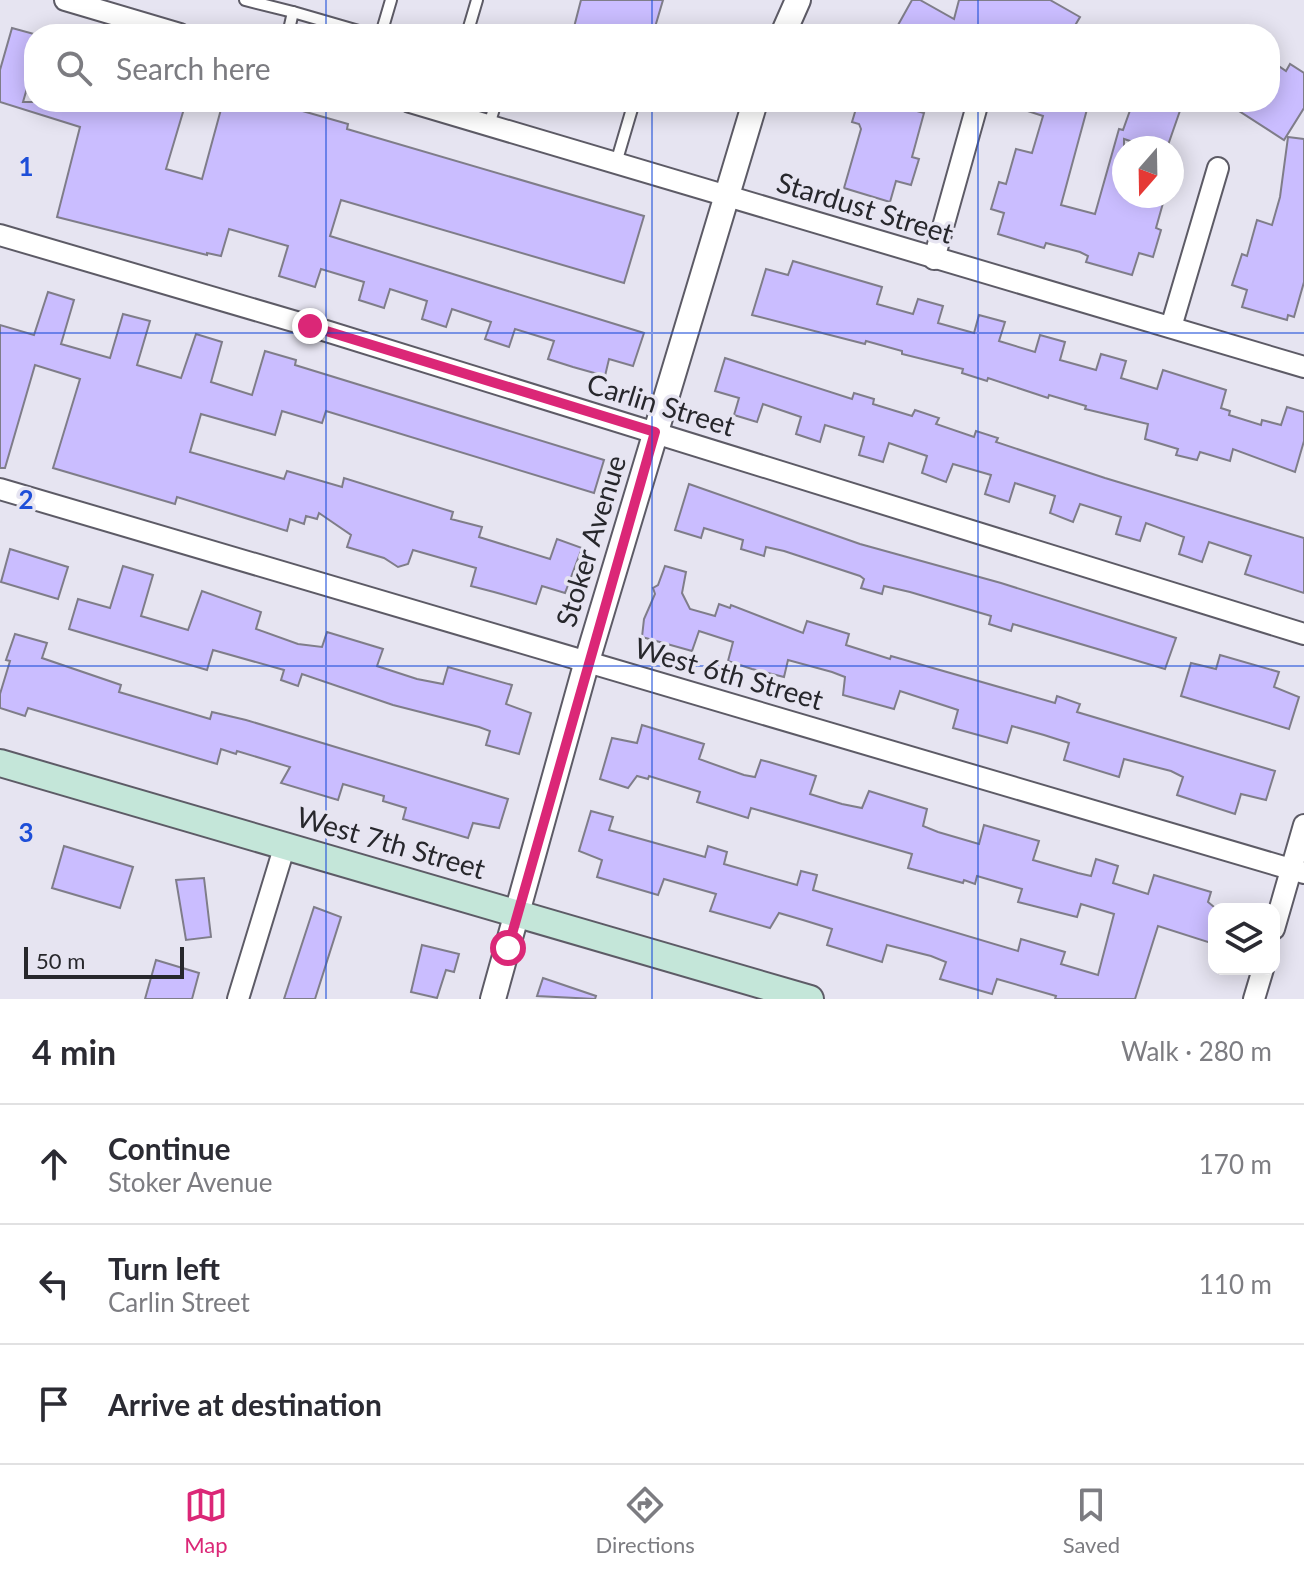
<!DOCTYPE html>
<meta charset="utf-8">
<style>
:root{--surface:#fff;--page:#f2f2f3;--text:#2b2b33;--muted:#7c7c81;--line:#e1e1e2;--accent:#db2777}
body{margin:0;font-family:Lato,sans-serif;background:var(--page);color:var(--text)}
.controls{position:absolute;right:24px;bottom:24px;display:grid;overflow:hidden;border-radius:16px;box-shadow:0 4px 20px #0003}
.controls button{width:72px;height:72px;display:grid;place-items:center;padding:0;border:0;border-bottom:2px solid var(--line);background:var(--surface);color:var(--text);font:40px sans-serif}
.compass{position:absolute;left:1112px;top:136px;width:72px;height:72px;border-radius:50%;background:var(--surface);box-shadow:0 4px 20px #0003;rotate:200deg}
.scale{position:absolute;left:24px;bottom:20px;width:160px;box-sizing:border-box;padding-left:8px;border:4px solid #27272c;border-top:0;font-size:22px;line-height:28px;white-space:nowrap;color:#27272c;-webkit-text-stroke:6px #e6e4f1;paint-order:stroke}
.stop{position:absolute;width:24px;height:24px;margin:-18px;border:6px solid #db2777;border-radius:50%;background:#fff}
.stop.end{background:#db2777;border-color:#fff;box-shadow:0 2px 8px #0008}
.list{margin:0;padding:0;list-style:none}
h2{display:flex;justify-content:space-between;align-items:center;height:104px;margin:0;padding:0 32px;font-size:34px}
h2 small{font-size:26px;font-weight:400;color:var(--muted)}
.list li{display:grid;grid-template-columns:52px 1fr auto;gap:24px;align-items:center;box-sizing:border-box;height:120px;padding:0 32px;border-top:2px solid var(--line)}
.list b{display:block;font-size:30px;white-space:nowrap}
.list p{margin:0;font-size:26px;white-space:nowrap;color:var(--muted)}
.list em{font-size:26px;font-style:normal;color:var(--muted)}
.icon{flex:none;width:44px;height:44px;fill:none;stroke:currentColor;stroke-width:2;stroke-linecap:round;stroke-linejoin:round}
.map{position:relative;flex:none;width:1304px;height:999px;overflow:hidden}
.search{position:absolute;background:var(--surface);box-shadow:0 4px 20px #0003;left:24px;right:24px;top:24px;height:88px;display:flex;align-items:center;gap:20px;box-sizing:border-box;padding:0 28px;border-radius:32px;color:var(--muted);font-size:30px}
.sheet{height:464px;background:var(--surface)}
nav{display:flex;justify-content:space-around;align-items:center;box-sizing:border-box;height:112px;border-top:2px solid var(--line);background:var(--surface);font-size:22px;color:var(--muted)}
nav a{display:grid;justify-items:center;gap:4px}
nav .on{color:var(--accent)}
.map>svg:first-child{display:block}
.building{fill:#cabdff;stroke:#7f7d89;stroke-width:2}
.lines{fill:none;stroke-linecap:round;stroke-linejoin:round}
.service-casing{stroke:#5d5b66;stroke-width:14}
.minor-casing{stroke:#5d5b66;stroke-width:24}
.tertiary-casing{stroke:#5d5b66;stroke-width:28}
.secondary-casing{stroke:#5d5b66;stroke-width:30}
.service{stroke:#fff;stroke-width:10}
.minor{stroke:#fff;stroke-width:20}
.tertiary{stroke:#fff;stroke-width:24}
.secondary{stroke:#c4e6d9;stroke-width:26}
.route{stroke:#db2777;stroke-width:10}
.grid{fill:none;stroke:#1d4ed8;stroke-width:2;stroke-opacity:0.55}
.labels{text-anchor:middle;stroke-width:7;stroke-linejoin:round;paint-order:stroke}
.street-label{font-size:28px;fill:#27272c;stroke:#e6e4f1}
.grid-label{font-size:26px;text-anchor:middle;font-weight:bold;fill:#1d4ed8;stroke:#e6e4f1;stroke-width:7;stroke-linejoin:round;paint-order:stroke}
</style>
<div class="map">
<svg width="1304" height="999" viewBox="0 0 1304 999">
<rect width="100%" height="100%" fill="#e6e4f1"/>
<!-- building -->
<g class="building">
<path d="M581,0h82l-10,34 -80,-3z"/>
<path d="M912,0h8l34,19 5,-19h91l30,17 -10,17h-177z"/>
<path d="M12,28l22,6v30l-11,38h163l-20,67 36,10 21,-77h48l77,22 -1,5 297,87 -20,67 -283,-83 -11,36 314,97 -11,33 -24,-7 -4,17 -32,-9 -25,-8 6,-18 -39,-12 -6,18 -24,-8 6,-17 -39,-13 -6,18 -24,-8 5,-18 -37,-12 -6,19 -25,-8 5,-18 -43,-13 -6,18 -36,-11 9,-30 -59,-17 -8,27 -14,-3v2l-150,-38 23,-90 -80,-25v-32z"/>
<path d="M1270,60l16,11 4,-7 14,9v35l-20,32 -59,-38h45z"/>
<path d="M858,102h54l-2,7 14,4 -12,44 7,2 -8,26 -15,-4 -6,21 -46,-14 17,-59 -2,-5 -7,-2z"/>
<path d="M1012,102h77l-28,103 34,9 24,-85 4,1 10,-28h50l-16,46h-16l-27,-9v57h41l-9,32 5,2 -8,27 -14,-4 -7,22 -46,-13 2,-6 -8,-4 -34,-9 -2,5 -46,-14 6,-21 -13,-4 8,-27 7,2 10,-35 16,4 11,-37 -31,-10z"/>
<path d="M1288,137l16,2v143l-10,35 -6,-2 -1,5 -45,-13 5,-17 -15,-5 10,-31 5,2 10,-36 15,5 8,-28z"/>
<path d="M793,261l89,26 -5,17 36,10 5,-15 25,7 -5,17 36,10 5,-18 26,7 -6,19 36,11 5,-17 25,7 -5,18 36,10 5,-16 25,7 -5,17 36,11 6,-19 63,20 -5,18 9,3 -1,4 32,10 1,-5 19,5 6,-18 17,5v29l-9,31 -62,-23 -3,12 -30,-9 -3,8 -21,-5 2,-6 -33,-10 3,-15 -63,-15 1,-3 -37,-11 -1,3 -60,-20 -1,3 -25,-8 1,-4 -61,-15v-3l-36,-10 -1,3 -113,-29 14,-46 22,6z"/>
<path d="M48,292l26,8 -13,44 49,14 13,-44 27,7 -13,44 44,13 15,-44 26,8 -11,40 41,13 13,-44 31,9 -1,5 309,95 -10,33 -268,-82 -4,12 -40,-12 -7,24 -74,-21 -11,38 94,27 3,-8 55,16 2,-9 109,34 -2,7 31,8 -3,10 71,22 7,-20 25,9 -17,45 -23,-7 -6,18 -42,-12 -23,-6 5,-18 -63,-18 -5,14 -10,3 -14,-9 -37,-11 4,-12 -32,-22 -2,6 -11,-3 -2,8 -14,-5 -3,12 -110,-34 -2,7 -122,-36 27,-89 -45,-14 -30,103h-5v-143l34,10z"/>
<path d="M725,358l127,41 2,-6 20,6 -1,5 39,12 3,-6 24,8 -3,6 38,13 2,-6 22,7 -2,4 109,36 199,60v55l-59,-19 6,-18 -42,-14 -7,20 -23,-8 5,-17 -38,-14 -6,18 -24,-7 5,-17 -41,-13 -7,18 -23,-9 5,-17 -40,-13 -6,19 -24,-8 6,-19 -38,-11 -7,18 -24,-9 5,-17 -38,-13 -6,19 -24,-7 5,-18 -39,-12 -5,17 -24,-8 5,-17 -38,-13 -6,18 -23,-7 5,-17 -24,-7z"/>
<path d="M689,484l171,60 141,39 175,55 -11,31 -152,-45 -2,7 -22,-7 2,-8 -81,-24 -26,-6 -2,8 -21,-6 3,-9 -4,-3 -76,-25 -18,-4 -2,9 -23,-7 2,-9 -39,-12 -3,10 -26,-8z"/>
<path d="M10,549l58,18 -10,32 -57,-17z"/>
<path d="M123,566l30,9 -12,41 47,14 14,-39 59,21 -5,17 42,15 24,3 5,-15 56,17 -6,17 40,13 26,5 5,-17 64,18 -6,19 25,9 -12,41 -33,-9 4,-14 -11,-4 -86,-22 -91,-31 -4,12 -17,-6 3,-10 -71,-20 -6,20 -138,-41 9,-30 32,9z"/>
<path d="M665,566l21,6 -4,21 8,16 25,7 4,-12 11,4 1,-3 72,28 4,-12 42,13 -3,11 44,14 1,-3 164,47 2,-7 23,8 -3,8 198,59 -9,29 -25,-6 -6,20 -58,-19 6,-18 -12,-6 -47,-12 -5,18 -55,-17 5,-17 -25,-8 -32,-9 -5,17 -54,-15 5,-18 -58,-19 -6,18 -51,-14 2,-18 -13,-5 -44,-12 -4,17 -32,-8 -24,-8 5,-19 -34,-11 -7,20 -50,-14 2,-18 11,-25 -2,-6 5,-3z"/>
<path d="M15,634l32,9 -5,15 79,27 -2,7 91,27 2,-7 34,8 262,79 -9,29 -26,-5 -5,15 -65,-19 3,-11 -23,-7 1,-5 -41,-12 -5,16 -57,-17 9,-16 -53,-16 -1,3 -15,-5 -4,15 -189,-56 -3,8 -25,-8v-14l10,-33 -4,-1z"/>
<path d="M1220,655l59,17 -5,15 25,10 -10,32 -108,-33 10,-33 25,6z"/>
<path d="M642,725l62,19 -5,15 45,16 11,2 6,-17 8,2 47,14 -6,18 32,10 20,4 7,-17 58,18 -4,17 15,6 41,12 5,-19 55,16 -6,19 45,13 13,3 5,-17 22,7 -5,17 35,11 6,-19 57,17 -3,10 6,5v37l-56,-18 -23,73h-80l1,-3 -59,-17 -5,15 -52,-15 6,-17 -15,-6 -44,-11 -5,17 -55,-17 5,-16 -29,-9 -24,-7 -9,15 -60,-17 6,-17 -52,-15 -6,16 -61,-18 5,-17 -23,-9 12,-40 22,6 -4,13 96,27 3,-11 19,6 -3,12 73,21 4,-14 16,4 -4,15 205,61 3,-12 44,13 -4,12 37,11 16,-61 -33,-10 -4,13 -59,-15 4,-13 -45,-13 -2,8 -11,-4 -1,3 -55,-15 4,-14 -161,-46 -3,10 -51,-16 3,-10 -51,-16 -1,3 -11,-3 -9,12 -28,-9 12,-41 25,5z"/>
<path d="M64,846l69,21 -13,41 -68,-20z"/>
<path d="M204,878l7,59 -25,3 -10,-60z"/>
<path d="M314,907l27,10 -26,82h-31z"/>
<path d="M422,945l37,9 -5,18 -8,-2 -9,28 -26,-6z"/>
<path d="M156,960l43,13 -7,26h-47z"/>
<path d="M543,978l53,18 -1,3 -58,-3z"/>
</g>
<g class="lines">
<defs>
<g id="service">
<path d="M245,0l48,12"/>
<path d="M288,34l5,-22 76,22"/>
<path d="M381,34l10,-34"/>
<path d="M467,34l10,-34"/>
<path d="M489,125l7,-23"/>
<path d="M616,163l18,-61"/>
</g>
<g id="minor">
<path d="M65,0l115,34"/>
<path d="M410,102l894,265"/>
<path d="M0,235l310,91 994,308"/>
<path d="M934,259l44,-157"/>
<path d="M1171,327l47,-159"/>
<path d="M0,489l1304,384"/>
<path d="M1274,929l30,-104"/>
<path d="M238,999l47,-154"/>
<path d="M1254,999l9,-30"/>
</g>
<g id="tertiary">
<path d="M783,34l15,-34"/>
<path d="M493,999l94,-338 168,-559"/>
</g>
<path id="secondary" d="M0,763l810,236"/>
</defs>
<!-- service casing -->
<use href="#service" class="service-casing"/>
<!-- minor casing -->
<use href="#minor" class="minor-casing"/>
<!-- tertiary casing -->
<use href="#tertiary" class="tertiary-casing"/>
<!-- secondary casing -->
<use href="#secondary" class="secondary-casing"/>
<!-- service -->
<use href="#service" class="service"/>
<!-- minor -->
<use href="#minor" class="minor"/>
<!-- tertiary -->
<use href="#tertiary" class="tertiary"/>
<!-- secondary -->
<use href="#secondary" class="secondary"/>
</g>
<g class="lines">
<!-- route -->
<path class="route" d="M310,326l345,106 -147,516"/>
</g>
<!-- grid -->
<path class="grid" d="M326,0v34M652,0v34M978,0v34M326,102v897M652,102v897M978,102v897M0,333h1304M0,666h1304"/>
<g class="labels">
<!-- street labels -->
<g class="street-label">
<text transform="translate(865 208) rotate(17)" y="10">Stardust Street</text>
<text transform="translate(661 405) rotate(17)" y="10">Carlin Street</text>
<text transform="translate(591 541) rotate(-73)" y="10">Stoker Avenue</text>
<text transform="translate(729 674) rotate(16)" y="10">West 6th Street</text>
<text transform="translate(391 843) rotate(16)" y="10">West 7th Street</text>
</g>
</g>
<g class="grid-label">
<text x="26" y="176">1</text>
<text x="26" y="509">2</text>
<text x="26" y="842">3</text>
</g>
</svg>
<div class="controls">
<button><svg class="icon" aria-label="layers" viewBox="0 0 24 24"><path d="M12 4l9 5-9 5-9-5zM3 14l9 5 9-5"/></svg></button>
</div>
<svg class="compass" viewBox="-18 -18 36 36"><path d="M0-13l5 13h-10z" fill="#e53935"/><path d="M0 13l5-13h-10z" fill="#7c7c81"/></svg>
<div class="scale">50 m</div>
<div class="stop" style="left:508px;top:948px"></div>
<div class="stop end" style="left:310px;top:326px"></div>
<div class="search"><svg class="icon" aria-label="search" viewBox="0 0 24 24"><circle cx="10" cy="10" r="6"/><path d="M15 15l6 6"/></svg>Search here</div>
</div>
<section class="sheet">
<h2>4 min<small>Walk · 280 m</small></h2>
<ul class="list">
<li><svg class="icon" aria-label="ahead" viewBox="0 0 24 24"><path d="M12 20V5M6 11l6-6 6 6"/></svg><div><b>Continue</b><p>Stoker Avenue</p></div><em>170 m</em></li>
<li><svg class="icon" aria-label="left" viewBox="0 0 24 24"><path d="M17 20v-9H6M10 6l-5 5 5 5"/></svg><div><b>Turn left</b><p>Carlin Street</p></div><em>110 m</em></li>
<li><svg class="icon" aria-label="arrive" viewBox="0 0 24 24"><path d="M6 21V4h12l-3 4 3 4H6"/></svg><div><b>Arrive at destination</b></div></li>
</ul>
</section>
<nav>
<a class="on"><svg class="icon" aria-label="map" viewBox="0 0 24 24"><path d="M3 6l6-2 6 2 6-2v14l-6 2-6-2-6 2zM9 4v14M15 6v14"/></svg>Map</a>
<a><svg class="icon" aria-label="directions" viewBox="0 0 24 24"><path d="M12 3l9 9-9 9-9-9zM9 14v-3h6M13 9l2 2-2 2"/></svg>Directions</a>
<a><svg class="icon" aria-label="saved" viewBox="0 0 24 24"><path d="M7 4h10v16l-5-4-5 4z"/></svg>Saved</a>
</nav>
